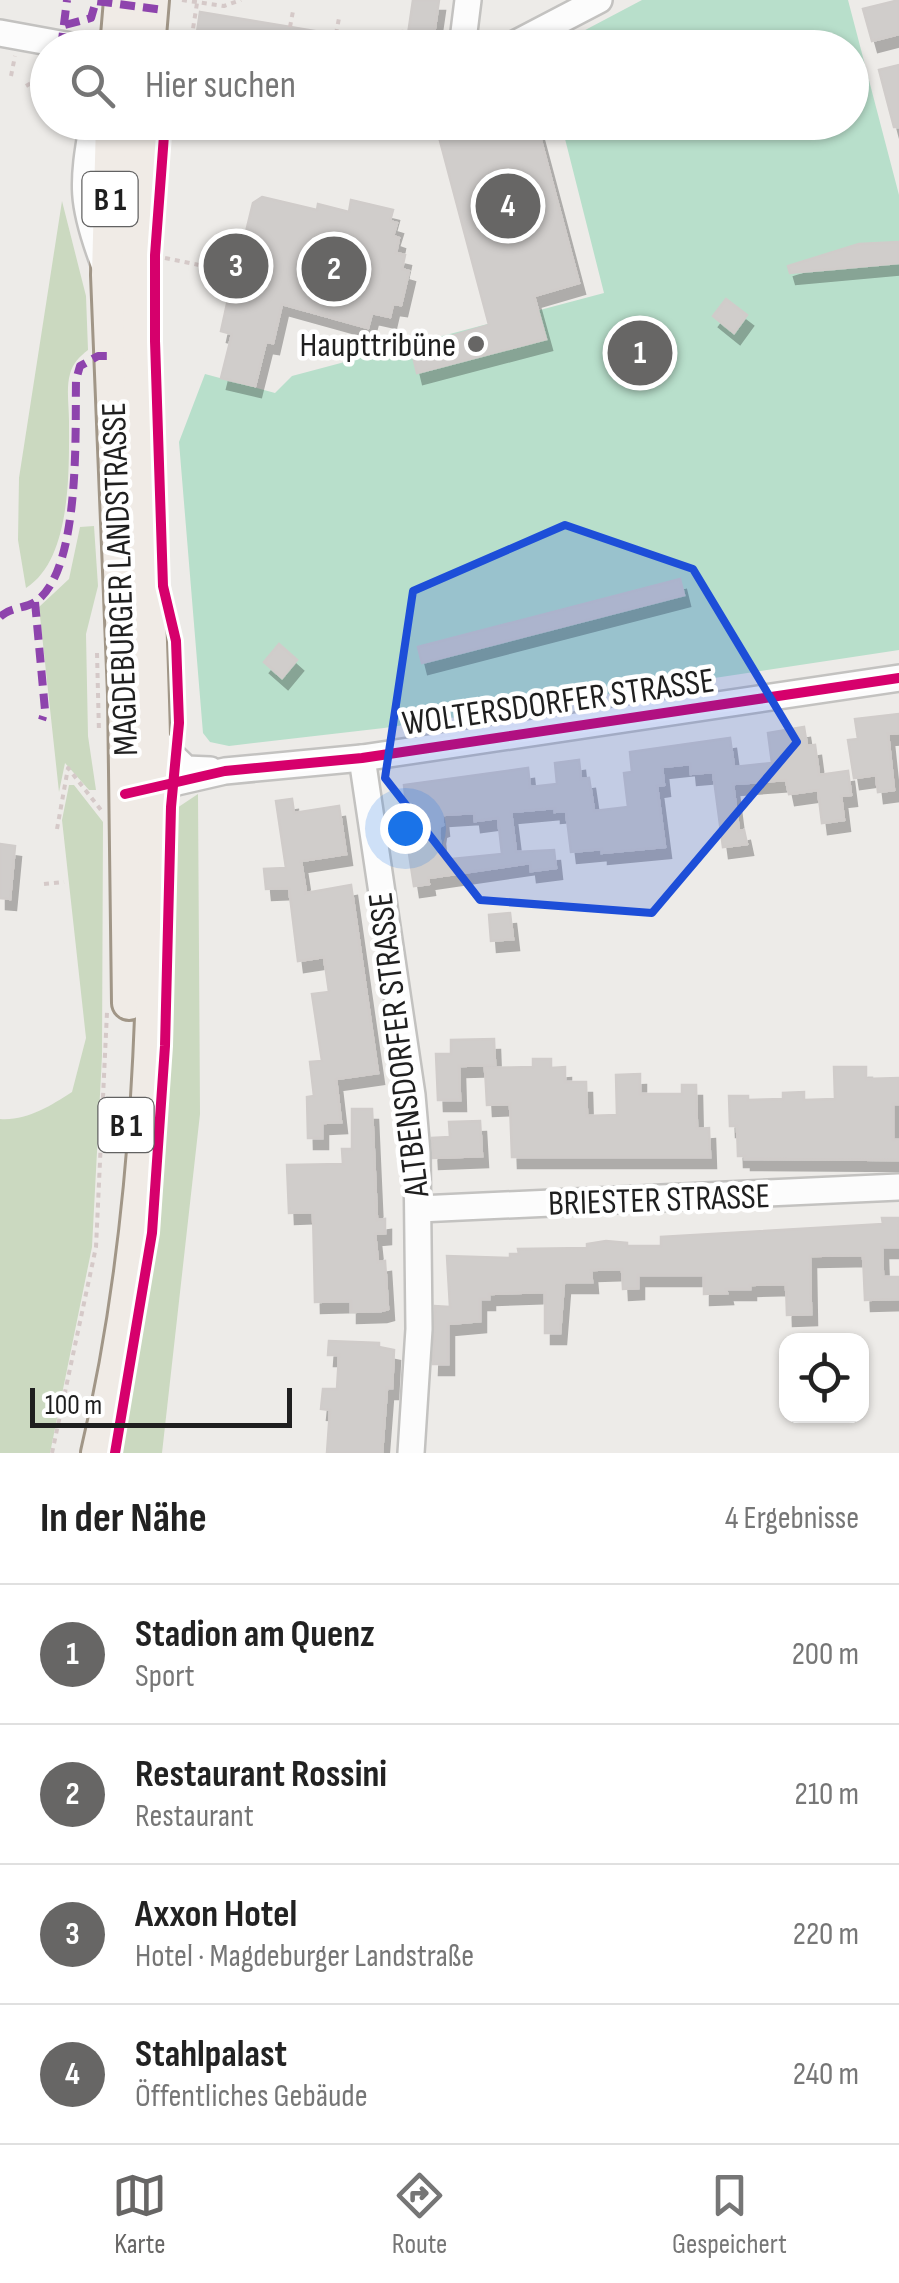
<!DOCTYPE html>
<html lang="de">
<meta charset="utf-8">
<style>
:root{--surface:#fff;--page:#f2f2f2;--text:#222;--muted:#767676;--line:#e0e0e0;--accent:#676665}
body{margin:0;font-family:"Sofia Sans Condensed",sans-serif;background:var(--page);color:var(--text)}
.controls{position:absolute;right:30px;bottom:30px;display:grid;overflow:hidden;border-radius:20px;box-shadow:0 2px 8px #0004}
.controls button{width:90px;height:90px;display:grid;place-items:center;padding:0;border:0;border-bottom:2px solid var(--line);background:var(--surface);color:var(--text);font:50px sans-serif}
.scale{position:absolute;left:30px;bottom:25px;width:262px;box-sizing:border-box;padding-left:10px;border:5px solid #1f1f1f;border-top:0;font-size:28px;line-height:35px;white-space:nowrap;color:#1f1f1f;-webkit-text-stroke:8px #fff;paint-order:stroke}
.you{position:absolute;left:405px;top:828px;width:35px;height:35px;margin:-25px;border:8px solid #fff;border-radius:50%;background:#1a73e8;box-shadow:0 0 0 15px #1a73e833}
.badge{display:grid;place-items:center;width:65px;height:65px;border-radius:50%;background:var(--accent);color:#fff;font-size:32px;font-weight:700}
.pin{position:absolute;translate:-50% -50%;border:5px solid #fff;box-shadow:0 2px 10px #0006}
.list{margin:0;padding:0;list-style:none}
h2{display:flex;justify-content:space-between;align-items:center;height:130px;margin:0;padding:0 40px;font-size:42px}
h2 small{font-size:32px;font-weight:400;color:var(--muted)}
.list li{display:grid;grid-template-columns:65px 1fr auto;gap:30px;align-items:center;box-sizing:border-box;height:140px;padding:0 40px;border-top:2px solid var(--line)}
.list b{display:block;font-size:38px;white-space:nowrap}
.list p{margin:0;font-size:32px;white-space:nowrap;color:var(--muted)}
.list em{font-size:32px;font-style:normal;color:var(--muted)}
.icon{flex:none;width:55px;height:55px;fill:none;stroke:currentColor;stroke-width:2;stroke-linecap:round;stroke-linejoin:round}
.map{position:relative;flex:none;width:899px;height:1453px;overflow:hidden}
.search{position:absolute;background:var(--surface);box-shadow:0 2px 8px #0004;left:30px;right:30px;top:30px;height:110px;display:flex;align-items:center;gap:25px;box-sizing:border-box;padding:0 35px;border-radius:55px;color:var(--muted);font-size:38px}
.sheet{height:690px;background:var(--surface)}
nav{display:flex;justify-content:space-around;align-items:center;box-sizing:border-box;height:140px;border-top:2px solid var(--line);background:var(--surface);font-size:28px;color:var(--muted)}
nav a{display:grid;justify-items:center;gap:5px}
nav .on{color:var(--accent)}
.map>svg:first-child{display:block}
.forest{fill:#cbd9c0}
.pitch{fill:#b8dfcb}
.building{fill:#d0cdcb;stroke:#d0ccca;stroke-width:2.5;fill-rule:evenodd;filter:url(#shadow)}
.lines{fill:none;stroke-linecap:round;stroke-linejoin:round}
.minor-casing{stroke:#c3c2c0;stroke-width:30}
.major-casing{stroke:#a19687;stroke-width:38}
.path{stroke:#d5c9c8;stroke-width:4;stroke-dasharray:5 5;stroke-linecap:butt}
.minor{stroke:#fcfcfc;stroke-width:25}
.major{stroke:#f0ebe6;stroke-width:32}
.quiet{stroke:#8e44ad;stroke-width:8;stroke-dasharray:15 8;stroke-linecap:butt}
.cycleway-casing{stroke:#fff;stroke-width:16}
.cycleway{stroke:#d6006c;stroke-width:10}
.marked{fill:#1d4ed8;fill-opacity:0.2;stroke:#1d4ed8;stroke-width:8;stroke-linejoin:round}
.poi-dot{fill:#676665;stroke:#fff;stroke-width:4}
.labels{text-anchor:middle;stroke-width:9;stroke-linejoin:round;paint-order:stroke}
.shield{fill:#fff;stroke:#626262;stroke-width:2.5}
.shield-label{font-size:32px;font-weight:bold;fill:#1f1f1f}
.poi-label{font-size:35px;fill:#1f1f1f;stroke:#fff;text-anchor:end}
.street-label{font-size:35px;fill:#1f1f1f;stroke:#fff}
</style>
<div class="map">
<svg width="899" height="1453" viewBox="0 0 899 1453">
<defs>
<filter id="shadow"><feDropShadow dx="6" dy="11" stdDeviation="0" flood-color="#0004"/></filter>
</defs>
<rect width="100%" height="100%" fill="#edebe8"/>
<!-- forest -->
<g class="forest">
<path d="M62,201l24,95 2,54c-9,7 -15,13 -18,24 -4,14 -1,32 -1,47 0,48 3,138 -43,167l-8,-48 1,-62z"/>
<path d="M94,526l4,60 -12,48 2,102 8,54h-7l-24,-27 -6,29 -20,-185 30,-28 11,-52z"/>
<path d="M69,785h5l29,37 -1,234 -10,191 -42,206h-50v-334c27,2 50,-13 72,-27l14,-54 -24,-218z"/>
<path d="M198,794l2,320 -38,339h-41l35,-216 12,-189 6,-238z"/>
</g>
<!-- pitch -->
<path class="pitch" d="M642,0h206l51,195v455l-515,78 -155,18 -19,-4 -7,-9 -24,-291 26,-68 70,19 17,-17 312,-83 -43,-170 291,-1v-74l-299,-1z"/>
<!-- building -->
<g class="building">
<path d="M413,0h26l-7,48h-26z"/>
<path d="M899,0v34l-27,7 -9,-32z"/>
<path d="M200,12l169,28v8h-121l-52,-9z"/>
<path d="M899,65v62h-5l-15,-57z"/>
<path d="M435,122h101l43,161 -45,13 12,43 -129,34 -6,-25 78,-23z"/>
<path d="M262,197l55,13 1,-6 31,8 2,-12 42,10 -3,11 7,2 -4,13 6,2 -3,15 9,2 -3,14 7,2 -8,34 -8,-1 -3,13 -18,-4 -4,15 -86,-24 -9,39 -7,-1 -11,44 -34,-8 11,-44 -11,-3 20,-91h3l9,-37z"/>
<path d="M899,242v21l-109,10 -2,-7 71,-22z"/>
<path d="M726,299l21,16 -13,18 -21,-17z"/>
<path d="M680,579l4,16 -262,68 -4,-16z"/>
<path d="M279,644l18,16 -15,18 -18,-16z"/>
<path d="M899,714v19l-11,1 6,56 -16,2 -2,-17 -22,3 -6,-38 10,-1 -3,-20z"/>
<path d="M804,727l3,19 8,-1 4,30 29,-4 3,24 -10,1 3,24 -22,3 -4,-33 -29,4 -3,-14 -53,4 6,47 5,-1 3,14 -24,3 -10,-75 -22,2 -1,-10 -28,3 2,18 -7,1 8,61 -63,6v-4l-31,3 -5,-41 -11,1v-4l-44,4 5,40 38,-2 2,18 -25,3 -1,-8 -102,15 1,6 -15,2 -8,-52h-5l-4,-28 9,-2 -2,-19 124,-17 2,19 27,-3 -2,-21 24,-3 2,19 8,-1 5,33 34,-4 -4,-34 8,-1 -2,-20 100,-14 4,29 38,-4 -4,-30zM474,813l1,8 23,-3 4,36 -60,6 -3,-27 1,-7 3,-1 -1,-10z"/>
<path d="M292,799l2,14 45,-7 7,48 -45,7 5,32 45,-8 27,188 -42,6 5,43 -19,1v15h-14l-1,-41 7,-1 -4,-34 12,-1 -10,-67 17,-2 -5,-35 -26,4 -9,-73 -23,1 -2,-20 22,-1 -10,-67z"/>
<path d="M0,844l15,2 -5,53 -10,-1z"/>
<path d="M510,913l3,26 -22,2 -2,-26z"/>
<path d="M494,1039l1,26 -36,1 1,34h-22l-2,-46h15v-14z"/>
<path d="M533,1059h18v9l14,-1v15h21l1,34 30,-1 -1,-40 24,-1v20h42v-9h14l1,44 12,-1 1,29h-198l-2,-53 -23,1 -2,-37 48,-1z"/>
<path d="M834,1067h32v12l33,-1v26h-6v36h6v20l-154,-1v-3h-7l-1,-30h-7l-1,-30h19v4l35,-1v-6l21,-1v8l31,-1z"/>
<path d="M352,1109h20l5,111 8,-1v14l-10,1 3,28 7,-1 3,48 -7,2 -30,1v-11l-36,1 -2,-90 -24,1 -2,-48 56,-1 -1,-15h10z"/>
<path d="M480,1121l2,35 -49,2 -1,-20 18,-1 -1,-15z"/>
<path d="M882,1218h17l-1,29h-16l1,30h16v22l-34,1 -2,-45 -53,1 1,58 -24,1 -1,-31 -36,1v4h-24l1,4 -23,1v-19h-66v13l-15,1 -1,-20 -31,1 1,12h-28l-4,51h-15v-41l-56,2v5h-9v22l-32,3v40h-15l2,-58 15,1 -3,-51 63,2v-4h9l-1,-5 69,-1v-4l19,-3 21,2v3h34v-9l222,-13z"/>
<path d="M329,1341l50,2v4l15,3 -2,38h-5l-5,65h-55l3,-43 -9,-1 2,-20h14l2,-34h-11z"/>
</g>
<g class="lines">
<defs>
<g id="minor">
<path d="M0,33l82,15"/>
<path d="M462,48l6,-48"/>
<path d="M507,48l92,-48"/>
<path d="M93,122c-11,63 -12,81 11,142"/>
<path d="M153,737l33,32 24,1"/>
<path d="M362,758l50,337 5,58 2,176 -8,124"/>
<path d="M138,791l87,-20 137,-13 537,-80"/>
<path d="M419,1209l480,-22"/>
</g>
<g id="major">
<path d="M117,48l4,-48"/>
<path d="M148,48l4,-48"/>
<path d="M112,122l-4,153 17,419 4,309"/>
<path d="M98,1453c54,-227 61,-483 55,-717 -5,-204 -21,-409 -11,-614"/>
</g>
</defs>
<!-- minor casing -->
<use href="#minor" class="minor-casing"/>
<!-- major casing -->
<use href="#major" class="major-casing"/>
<!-- path -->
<g class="path">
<path d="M182,0l42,6 17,-6"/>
<path d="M290,27l3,-16"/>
<path d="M336,34l3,-16"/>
<path d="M173,43l10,5"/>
<path d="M402,45l2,-17"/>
<path d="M190,48l7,-45"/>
<path d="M11,76l4,-20"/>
<path d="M26,86l22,-13"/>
<path d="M165,258l34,7"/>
<path d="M97,653l2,80"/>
<path d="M57,829l11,-61 33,42"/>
<path d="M44,884l20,-2"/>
<path d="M52,1453l44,-206 11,-235"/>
</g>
<!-- minor -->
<use href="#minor" class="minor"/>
<!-- major -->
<use href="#major" class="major"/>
<!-- quiet -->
<g class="quiet">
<path d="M65,25l26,-7 5,-17 68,9"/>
<path d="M166,45v3"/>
<path d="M61,48l6,-48"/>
<path d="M35,602l10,108 -3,10"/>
<path d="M0,617c10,-10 24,-8 35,-15 46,-30 40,-171 41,-222l4,-14 18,-10h13"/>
</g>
<defs>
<g id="cycleway">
<path d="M125,794l100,-23 137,-13 537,-80"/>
<path d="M115,1453l37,-220 13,-187 6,-239 8,-84 -3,-82 -13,-55 -8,-245v-86l10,-133"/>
</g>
</defs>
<!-- cycleway casing -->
<use href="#cycleway" class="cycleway-casing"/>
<!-- cycleway -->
<use href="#cycleway" class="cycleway"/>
</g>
<!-- marked area -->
<path class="marked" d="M565,525l128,44 104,173 -145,171 -172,-13 -95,-122 28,-187z"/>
<!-- markers -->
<circle class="poi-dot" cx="476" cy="344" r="10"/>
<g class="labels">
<!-- shield labels -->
<g class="shield">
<rect x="82.5" y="172" width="55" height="54" rx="8"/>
<rect x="98.5" y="1098" width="55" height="54" rx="8"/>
</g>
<g class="shield-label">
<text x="110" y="210">B 1</text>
<text x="126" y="1136">B 1</text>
</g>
<!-- poi labels -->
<g class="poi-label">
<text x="456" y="356">Haupttribüne</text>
</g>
<!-- street labels -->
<g class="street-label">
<text transform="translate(119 579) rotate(-92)" y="12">MAGDEBURGER LANDSTRASSE</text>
<text transform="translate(558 701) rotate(-8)" y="12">WOLTERSDORFER STRASSE</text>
<text transform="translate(398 1045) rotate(-97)" y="12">ALTBENSDORFER STRASSE</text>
<text transform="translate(659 1199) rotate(-2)" y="12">BRIESTER STRASSE</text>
</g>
</g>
</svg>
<div class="controls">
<button><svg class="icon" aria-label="locate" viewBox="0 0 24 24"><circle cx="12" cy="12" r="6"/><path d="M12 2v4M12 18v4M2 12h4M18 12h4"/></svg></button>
</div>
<div class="scale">100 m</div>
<div class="you"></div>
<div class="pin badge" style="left:640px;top:353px">1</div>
<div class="pin badge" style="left:334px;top:269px">2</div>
<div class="pin badge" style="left:236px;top:266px">3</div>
<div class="pin badge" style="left:508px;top:206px">4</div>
<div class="search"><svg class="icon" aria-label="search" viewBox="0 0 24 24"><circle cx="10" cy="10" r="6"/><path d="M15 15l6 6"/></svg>Hier suchen</div>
</div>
<section class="sheet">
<h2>In der Nähe<small>4 Ergebnisse</small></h2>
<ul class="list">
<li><span class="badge">1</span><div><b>Stadion am Quenz</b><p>Sport</p></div><em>200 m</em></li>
<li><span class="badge">2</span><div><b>Restaurant Rossini</b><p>Restaurant</p></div><em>210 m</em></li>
<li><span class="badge">3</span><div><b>Axxon Hotel</b><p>Hotel · Magdeburger Landstraße</p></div><em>220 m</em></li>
<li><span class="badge">4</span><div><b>Stahlpalast</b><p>Öffentliches Gebäude</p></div><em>240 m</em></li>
</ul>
</section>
<nav>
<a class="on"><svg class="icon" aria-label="map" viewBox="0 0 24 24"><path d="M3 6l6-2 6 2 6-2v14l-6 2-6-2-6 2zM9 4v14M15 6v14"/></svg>Karte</a>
<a><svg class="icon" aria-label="directions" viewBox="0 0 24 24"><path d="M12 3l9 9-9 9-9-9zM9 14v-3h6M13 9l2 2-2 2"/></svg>Route</a>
<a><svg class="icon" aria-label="saved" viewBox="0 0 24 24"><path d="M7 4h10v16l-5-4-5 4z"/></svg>Gespeichert</a>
</nav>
